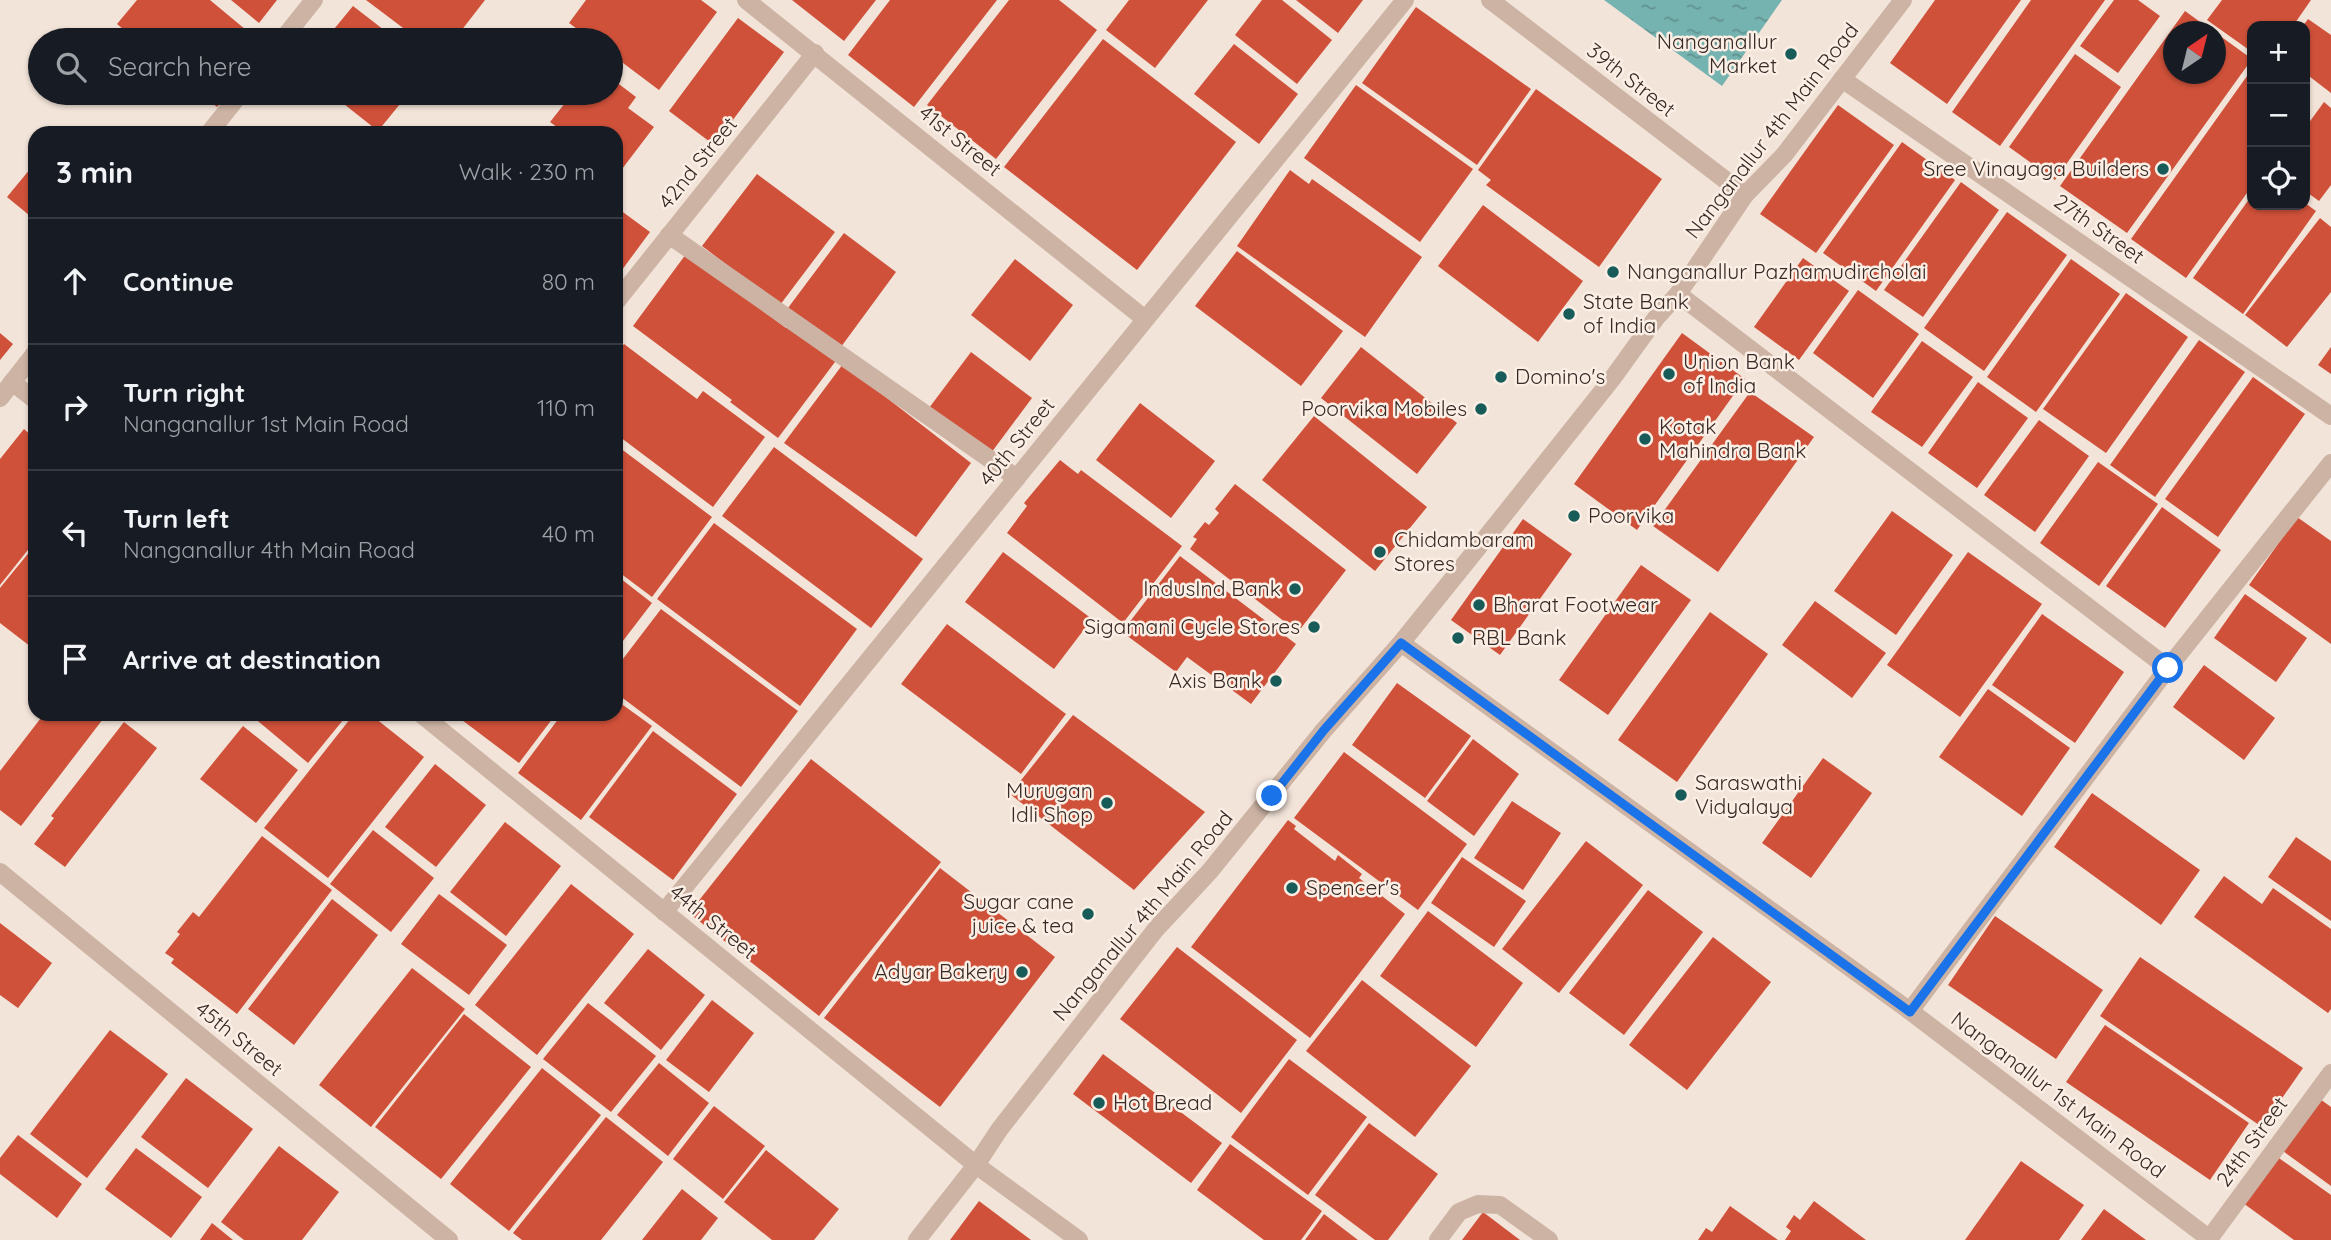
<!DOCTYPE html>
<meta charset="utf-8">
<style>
:root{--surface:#171b24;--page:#242831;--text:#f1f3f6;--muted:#9ea1a6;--line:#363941}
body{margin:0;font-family:Quicksand,sans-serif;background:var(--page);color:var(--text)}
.controls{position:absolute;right:21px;top:21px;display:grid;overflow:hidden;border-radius:14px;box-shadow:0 2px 5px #0004}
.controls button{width:63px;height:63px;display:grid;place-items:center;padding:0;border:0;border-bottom:2px solid var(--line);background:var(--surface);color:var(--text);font:35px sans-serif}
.compass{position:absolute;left:2163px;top:21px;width:63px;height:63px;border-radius:50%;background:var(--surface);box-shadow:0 2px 5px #0004;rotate:35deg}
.stop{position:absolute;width:21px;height:21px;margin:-16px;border:5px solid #1a73e8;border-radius:50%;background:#fff}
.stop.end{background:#1a73e8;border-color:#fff;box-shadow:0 2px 7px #0008}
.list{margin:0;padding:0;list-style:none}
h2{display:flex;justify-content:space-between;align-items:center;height:91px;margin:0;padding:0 28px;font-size:30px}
h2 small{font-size:23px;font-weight:400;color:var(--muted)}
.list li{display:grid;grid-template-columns:46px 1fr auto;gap:21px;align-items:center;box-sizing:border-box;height:126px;padding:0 28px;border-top:2px solid var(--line)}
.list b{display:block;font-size:26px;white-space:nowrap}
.list p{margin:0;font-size:23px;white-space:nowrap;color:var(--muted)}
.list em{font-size:23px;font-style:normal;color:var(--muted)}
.icon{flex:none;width:38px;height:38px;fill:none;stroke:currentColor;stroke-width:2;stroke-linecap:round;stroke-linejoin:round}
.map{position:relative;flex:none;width:2331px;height:1240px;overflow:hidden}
.search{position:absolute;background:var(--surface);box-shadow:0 2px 5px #0004;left:28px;top:28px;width:595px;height:77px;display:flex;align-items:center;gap:18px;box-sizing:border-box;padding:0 24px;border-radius:38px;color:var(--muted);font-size:26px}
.panel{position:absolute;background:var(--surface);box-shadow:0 2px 5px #0004;left:28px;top:126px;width:595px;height:595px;border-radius:21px}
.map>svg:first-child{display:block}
.water{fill:url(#water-ripples)}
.building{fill:#d0513a}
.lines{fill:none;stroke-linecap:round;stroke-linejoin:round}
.minor{stroke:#ccb3a4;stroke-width:18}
.route{stroke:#1a73e8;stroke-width:9}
.poi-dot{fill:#185c5a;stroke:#fbefe5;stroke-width:2.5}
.labels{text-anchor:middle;stroke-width:5;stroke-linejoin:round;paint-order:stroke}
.poi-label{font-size:21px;fill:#372a26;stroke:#fbefe5;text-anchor:start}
.street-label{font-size:21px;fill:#372a26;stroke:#fbefe5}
</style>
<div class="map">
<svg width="2331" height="1240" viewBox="0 0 2331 1240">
<defs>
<pattern id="water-ripples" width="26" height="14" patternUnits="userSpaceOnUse" patternTransform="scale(1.75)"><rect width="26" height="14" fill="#75b3b0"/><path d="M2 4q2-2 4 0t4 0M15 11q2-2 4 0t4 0" fill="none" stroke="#61928f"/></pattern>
</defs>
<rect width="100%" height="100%" fill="#f3e4d9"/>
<!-- water -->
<path class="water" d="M1604,0h178l-60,86z"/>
<!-- building -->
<g class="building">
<path d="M137,0h73l48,40h-122l-19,-16z"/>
<path d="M231,0h46l-18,23z"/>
<path d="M366,0h119l-31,40h-35z"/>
<path d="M586,0h115l16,12 -58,78 -48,-36v-14h-19l-23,-17z"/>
<path d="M792,0h84l-32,41z"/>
<path d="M890,0h107l-83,107 -66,-52z"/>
<path d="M1009,0h50l38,30 -101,129 -69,-54z"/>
<path d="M1129,0h79l-53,68 -49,-38z"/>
<path d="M1262,0h20l50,40 -35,44 -62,-49z"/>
<path d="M1296,0h67l-25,33z"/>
<path d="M1935,0h86l-74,104 -57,-41z"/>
<path d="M2031,0h74l-105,146 -48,-34z"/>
<path d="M2114,0h24l22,16 -42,57 -38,-27z"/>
<path d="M2222,0h89l-18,26h-41v26l-45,-32z"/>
<path d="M353,6l44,34h-72z"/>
<path d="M1416,7l115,82 -54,76 -115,-82z"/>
<path d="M2185,11l29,21h-40v42h42v-41l36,26 -125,174 -67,-47z"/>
<path d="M738,18l46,34 -70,93 -45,-34z"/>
<path d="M2308,19l23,16v58l-26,-20v-47h-2z"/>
<path d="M1103,39l133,103 -99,128 -133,-103z"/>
<path d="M1234,44l64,50 -39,50 -65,-50z"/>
<path d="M2075,54l46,33 -66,93 -46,-33z"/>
<path d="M2252,69v117l-66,92 -55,-39z"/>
<path d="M611,78l25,19 -8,11 26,19 -35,46 -3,-2v-38h-51l-15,-11 23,-29h38z"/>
<path d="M1356,85l117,84 -53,73 -116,-84z"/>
<path d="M1536,89l126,90 -63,88 -113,-82 5,-5 -13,-10z"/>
<path d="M200,93h29l-12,14z"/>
<path d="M330,93h79l-31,38z"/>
<path d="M2324,102l7,6v77l-12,16 -14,-10v-63z"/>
<path d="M1838,105l56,40 -78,108 -56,-39z"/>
<path d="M1902,142l53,38 -79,111 -53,-38z"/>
<path d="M35,163v57l-28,-23z"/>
<path d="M1290,170l19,14 3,-5 110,78 -57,80 -128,-91z"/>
<path d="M757,174l78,58 -55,73 -78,-59z"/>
<path d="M1961,182l38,28 -76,107 -39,-27z"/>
<path d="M2252,195v10l53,-2 11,8 -73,103 -50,-36z"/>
<path d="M1483,205l100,76 -45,61 -100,-76z"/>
<path d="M616,207l34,25 -34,46z"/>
<path d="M2007,212l60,43 -83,116 -60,-43z"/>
<path d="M2320,218l11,9v65l-44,55 -42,-32z"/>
<path d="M844,233l52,39 -58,79 -53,-39z"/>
<path d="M1237,251l106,80 -42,55 -106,-80z"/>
<path d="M686,254l100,74 4,-5 48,35 -60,80 -48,-36 2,-2 -99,-74z"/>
<path d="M1803,258l46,33 -50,69 -45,-33z"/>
<path d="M1015,259l58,46 -43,56 -59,-46z"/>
<path d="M2071,259l49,35 -84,118 -49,-35z"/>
<path d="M1858,290l61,44 -46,64 -60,-45z"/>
<path d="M2126,293l62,44 -82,116 -63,-44z"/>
<path d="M0,333l13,11 -13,16z"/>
<path d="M1682,333l63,46 -108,151 -63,-46z"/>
<path d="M2199,340l46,32 -90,125 -45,-32z"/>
<path d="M1922,341l51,36 -51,70 -51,-35z"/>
<path d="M624,344l73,55 6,-8 62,46 -52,70 -97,-73v-79z"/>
<path d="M1361,347l96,76 -40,51 -96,-76z"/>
<path d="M2331,347v27l-13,-9z"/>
<path d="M971,352l61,46 -41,55 -62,-45z"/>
<path d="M843,364l128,99 -55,74 -132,-94z"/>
<path d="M2253,377l52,37 -87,123 -53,-38z"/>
<path d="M1978,382l50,36 -51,70 -49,-35z"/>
<path d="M1750,392l64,45 -96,135 -65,-46z"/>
<path d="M1140,403l75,58 -44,57 -75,-58z"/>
<path d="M1314,416l113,91 -52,64 -113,-91z"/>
<path d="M2039,420l50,36 -54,76 -51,-37z"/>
<path d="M24,429l11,10v102l-35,44v-126z"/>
<path d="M616,445l96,72 -60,80 -36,-27z"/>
<path d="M774,447l149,112 -52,69 -149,-112z"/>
<path d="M1060,460l18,14 3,-4 101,76 -59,77 -116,-90 20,-27 -3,-3z"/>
<path d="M2098,462l60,42 -59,82 -59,-43z"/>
<path d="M1235,484l111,86 -48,62 -108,-83 7,-10 -4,-2 12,-15 4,3 10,-12 -4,-4z"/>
<path d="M2162,507l59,43 -56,78 -59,-42z"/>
<path d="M1892,511l61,44 -57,80 -62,-44z"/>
<path d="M2297,517l34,24v103l-82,-59z"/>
<path d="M1523,519l49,35 -72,101 -49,-35z"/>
<path d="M714,523l143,106 -57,77 -143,-107z"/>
<path d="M35,545v105l-35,-27v-35z"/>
<path d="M1003,552l89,67 -38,50 -89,-67z"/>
<path d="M1968,552l74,52 -82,113 -73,-52z"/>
<path d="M1180,556l116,88 -45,60 -64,-47 -11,15 -54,-40z"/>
<path d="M1641,565l50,35 -83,115 -49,-35z"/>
<path d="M616,575l36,28 -36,47z"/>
<path d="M2245,594l62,44 -31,44 -62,-44z"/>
<path d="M1815,601l71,52 -34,45 -70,-53z"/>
<path d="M661,609l137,102 -57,76 -125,-94v-25z"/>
<path d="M1710,612l58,42 -91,128 -59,-42z"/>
<path d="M2042,614l82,58 -49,71 -83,-58z"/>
<path d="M947,624l119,90 -45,60 -120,-90z"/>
<path d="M2204,665l71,53 -31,42 -71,-53z"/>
<path d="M1397,683l74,53 -46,62 -73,-53z"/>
<path d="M1988,689l82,59 -48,68 -83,-59z"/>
<path d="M616,700l36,26 -71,94 -63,-47 44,-59h54z"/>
<path d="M44,714h52l7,5 -82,107 -21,-16v-39z"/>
<path d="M253,714h95l-40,49 -56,-47z"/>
<path d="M354,714h16l54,43 -96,121 -64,-50z"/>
<path d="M454,714h102l-37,49z"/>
<path d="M1073,715l132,97 -71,78 -124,-96z"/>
<path d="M124,722l33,26 -92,119 -31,-23 20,-26 -3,-2z"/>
<path d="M243,726l55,44 -42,53 -56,-44z"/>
<path d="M653,731l84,63 -64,86 -84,-63z"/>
<path d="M1473,739l46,35 -45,62 -47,-35z"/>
<path d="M1344,752l123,92 -49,66 -124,-92z"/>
<path d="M1823,758l49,35 -61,85 -49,-35z"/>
<path d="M811,759l130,103 -122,154 -130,-103z"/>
<path d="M435,764l51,41 -50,62 -51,-40z"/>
<path d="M2092,793l108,77 -39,55 -107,-78z"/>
<path d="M1512,801l49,32 -38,57 -49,-32z"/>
<path d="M1288,820l8,6 -2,3 41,32 3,-6 24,19 -3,4 46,36 -95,124 -119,-91z"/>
<path d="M505,822l56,44 -55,70 -56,-44z"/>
<path d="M373,830l61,48 -43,54 -61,-48z"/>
<path d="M262,836l70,54 -95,124 -66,-51 3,-4 -9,-6 15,-19 -3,-2 16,-20 6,5z"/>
<path d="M2296,837l35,24v60l-63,-44z"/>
<path d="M1586,841l57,44 -84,108 -57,-44z"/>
<path d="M1462,857l64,44 -32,46 -63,-44z"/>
<path d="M940,868l115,89 -115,150 -116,-89z"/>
<path d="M2224,876l38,28 11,-16 58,41v80l-3,4 -134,-96z"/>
<path d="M571,884l63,50 -97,121 -62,-50z"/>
<path d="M1648,890l55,42 -79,103 -55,-42z"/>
<path d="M439,894l68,51 -38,50 -68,-51z"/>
<path d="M332,899l46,36 -84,110 -46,-36z"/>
<path d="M1428,911l95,72 -47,64 -96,-71z"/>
<path d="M1995,916l108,74 -47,69 -108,-74z"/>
<path d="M0,923l52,40 -34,45 -18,-13z"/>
<path d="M1713,937l58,45 -84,108 -58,-45z"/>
<path d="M1177,947l120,93 -56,73 -121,-94z"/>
<path d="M648,949l57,46 -44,55 -57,-47z"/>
<path d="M2140,957l163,111 -41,59 -162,-111z"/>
<path d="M412,968l53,41 -94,118 -52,-42z"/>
<path d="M1362,980l109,86 -56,71 -109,-86z"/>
<path d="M712,1000l42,33 -45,59 -43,-32z"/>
<path d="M588,1003l68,53 -45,56 -68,-53z"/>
<path d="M464,1014l67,53 -90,112 -66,-52z"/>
<path d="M2105,1025l144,98 -39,57 -144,-98z"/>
<path d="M110,1030l58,44 -81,104 -57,-44z"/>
<path d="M1103,1054l119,89 -31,40 -118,-89z"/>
<path d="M1289,1059l78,58 -59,78 -77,-58z"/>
<path d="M659,1063l50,40 -41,53 -51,-41z"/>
<path d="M542,1068l59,47 -92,116 -59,-47z"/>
<path d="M186,1078l67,51 -45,59 -67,-51z"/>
<path d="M2320,1099l11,8v79l-48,-35z"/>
<path d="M714,1106l51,40 -42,53 -50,-40z"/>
<path d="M606,1117l57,45 -62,78h-79l-9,-7z"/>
<path d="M1369,1123l69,51 -50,66h-13l-60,-45z"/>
<path d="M18,1135l64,49 -25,34 -57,-44v-16z"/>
<path d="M1230,1144l92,67 -21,29h-37l-67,-50z"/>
<path d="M279,1146l60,46 -37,48h-58l-23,-18z"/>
<path d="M136,1148l66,49 -31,41 -66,-49z"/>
<path d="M766,1150l73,59 -25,31h-42l-48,-38z"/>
<path d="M2276,1156l55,39v45h-37l-51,-37z"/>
<path d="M2021,1161l63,44 -25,35h-94z"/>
<path d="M682,1189l36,29 -17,22h-59z"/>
<path d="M979,1201l52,39h-81z"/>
<path d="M1814,1201l52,39h-81l6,-9 -5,-4 8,-12 6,5z"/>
<path d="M1730,1206l48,34h-80l8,-12 6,4z"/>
<path d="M2104,1209l42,31h-65z"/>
<path d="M1483,1212l37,28h-58z"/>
<path d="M1324,1214l34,26h-53z"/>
<path d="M212,1223l21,17h-33z"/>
</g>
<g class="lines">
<!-- minor -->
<g class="minor">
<path d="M746,0l399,319"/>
<path d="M1490,0l255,195"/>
<path d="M282,40l32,-40"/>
<path d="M1842,79l489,337"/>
<path d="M209,133l32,-40"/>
<path d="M669,235l348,243"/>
<path d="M1678,294l490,374"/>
<path d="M616,302l199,-249"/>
<path d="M12,382l23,18"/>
<path d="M0,398l35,-45"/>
<path d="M1401,643l509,368 301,229"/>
<path d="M421,714l555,451 103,75"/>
<path d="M0,872l449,368"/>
<path d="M664,912l741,-912"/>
<path d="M1910,1011l258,-343 163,-205"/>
<path d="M2209,1239l122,-166"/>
<path d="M917,1240l59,-75 23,-35 157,-201 54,-58 114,-141 77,-87 75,-93 136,-171 44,-61 22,-24 67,-99 39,-40 119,-155"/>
<path d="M1438,1240l21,-28 19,-8 22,1 49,35"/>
</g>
</g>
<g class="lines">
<!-- route -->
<path class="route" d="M1272,796l52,-66 77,-87 509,369 258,-344"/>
</g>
<!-- markers -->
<g class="poi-dot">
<circle cx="1791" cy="54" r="7"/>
<circle cx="2163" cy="169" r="7"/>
<circle cx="1613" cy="272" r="7"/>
<circle cx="1569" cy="314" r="7"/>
<circle cx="1669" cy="374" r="7"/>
<circle cx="1501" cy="377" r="7"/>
<circle cx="1481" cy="409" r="7"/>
<circle cx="1645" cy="439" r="7"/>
<circle cx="1574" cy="516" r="7"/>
<circle cx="1380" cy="552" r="7"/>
<circle cx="1295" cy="589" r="7"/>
<circle cx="1479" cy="605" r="7"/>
<circle cx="1314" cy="627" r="7"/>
<circle cx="1458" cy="638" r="7"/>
<circle cx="1276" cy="681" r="7"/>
<circle cx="1681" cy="795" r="7"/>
<circle cx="1107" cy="803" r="7"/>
<circle cx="1292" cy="888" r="7"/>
<circle cx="1088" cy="914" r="7"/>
<circle cx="1022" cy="972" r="7"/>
<circle cx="1099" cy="1103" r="7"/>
</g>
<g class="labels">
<!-- poi labels -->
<g class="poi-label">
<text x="1777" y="49" text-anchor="end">Nanganallur<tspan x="1777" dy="24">Market</tspan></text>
<text x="2149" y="176" text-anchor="end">Sree Vinayaga Builders</text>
<text x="1627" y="279">Nanganallur Pazhamudircholai</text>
<text x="1583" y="309">State Bank<tspan x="1583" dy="24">of India</tspan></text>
<text x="1683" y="369">Union Bank<tspan x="1683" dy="24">of India</tspan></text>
<text x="1515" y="384">Domino's</text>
<text x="1467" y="416" text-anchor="end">Poorvika Mobiles</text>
<text x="1659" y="434">Kotak<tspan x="1659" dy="24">Mahindra Bank</tspan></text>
<text x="1588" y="523">Poorvika</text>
<text x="1394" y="547">Chidambaram<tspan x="1394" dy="24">Stores</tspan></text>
<text x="1281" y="596" text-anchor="end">IndusInd Bank</text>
<text x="1493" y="612">Bharat Footwear</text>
<text x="1300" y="634" text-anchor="end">Sigamani Cycle Stores</text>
<text x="1472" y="645">RBL Bank</text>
<text x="1262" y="688" text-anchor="end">Axis Bank</text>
<text x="1695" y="790">Saraswathi<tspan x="1695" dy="24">Vidyalaya</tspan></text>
<text x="1093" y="798" text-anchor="end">Murugan<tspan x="1093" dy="24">Idli Shop</tspan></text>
<text x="1306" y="895">Spencer's</text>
<text x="1074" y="909" text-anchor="end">Sugar cane<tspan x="1074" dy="24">juice &amp; tea</tspan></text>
<text x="1008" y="979" text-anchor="end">Adyar Bakery</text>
<text x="1113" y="1110">Hot Bread</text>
</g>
<!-- street labels -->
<g class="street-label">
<text transform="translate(1631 80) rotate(38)" y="7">39th Street</text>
<text transform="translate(1772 131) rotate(-52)" y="7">Nanganallur 4th Main Road</text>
<text transform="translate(960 141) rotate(39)" y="7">41st Street</text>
<text transform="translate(698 163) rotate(-51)" y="7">42nd Street</text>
<text transform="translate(2099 229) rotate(35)" y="7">27th Street</text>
<text transform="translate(1017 442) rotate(-51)" y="7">40th Street</text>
<text transform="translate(1143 916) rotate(-50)" y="7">Nanganallur 4th Main Road</text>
<text transform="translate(713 922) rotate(39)" y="7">44th Street</text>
<text transform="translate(239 1039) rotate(39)" y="7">45th Street</text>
<text transform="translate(2058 1095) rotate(37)" y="7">Nanganallur 1st Main Road</text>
<text transform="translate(2252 1142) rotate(-54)" y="7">24th Street</text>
</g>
</g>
</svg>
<div class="controls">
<button>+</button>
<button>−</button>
<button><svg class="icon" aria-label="locate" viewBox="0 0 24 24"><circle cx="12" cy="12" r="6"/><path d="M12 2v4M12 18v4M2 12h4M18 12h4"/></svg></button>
</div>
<svg class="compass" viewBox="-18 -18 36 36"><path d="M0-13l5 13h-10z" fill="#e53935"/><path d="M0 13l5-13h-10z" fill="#9ea1a6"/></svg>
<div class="stop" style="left:2168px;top:668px"></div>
<div class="stop end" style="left:1272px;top:796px"></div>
<div class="search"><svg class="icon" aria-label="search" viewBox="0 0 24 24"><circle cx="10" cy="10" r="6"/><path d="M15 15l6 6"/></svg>Search here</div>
<section class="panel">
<h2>3 min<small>Walk · 230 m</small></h2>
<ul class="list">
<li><svg class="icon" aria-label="ahead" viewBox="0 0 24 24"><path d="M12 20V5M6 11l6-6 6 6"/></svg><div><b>Continue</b></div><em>80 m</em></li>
<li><svg class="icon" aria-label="right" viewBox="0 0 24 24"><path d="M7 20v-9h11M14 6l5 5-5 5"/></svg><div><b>Turn right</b><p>Nanganallur 1st Main Road</p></div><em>110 m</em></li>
<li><svg class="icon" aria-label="left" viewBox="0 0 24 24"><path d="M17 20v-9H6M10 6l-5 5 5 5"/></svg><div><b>Turn left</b><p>Nanganallur 4th Main Road</p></div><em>40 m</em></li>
<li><svg class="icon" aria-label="arrive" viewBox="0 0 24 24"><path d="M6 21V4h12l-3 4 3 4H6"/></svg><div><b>Arrive at destination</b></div></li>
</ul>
</section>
</div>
